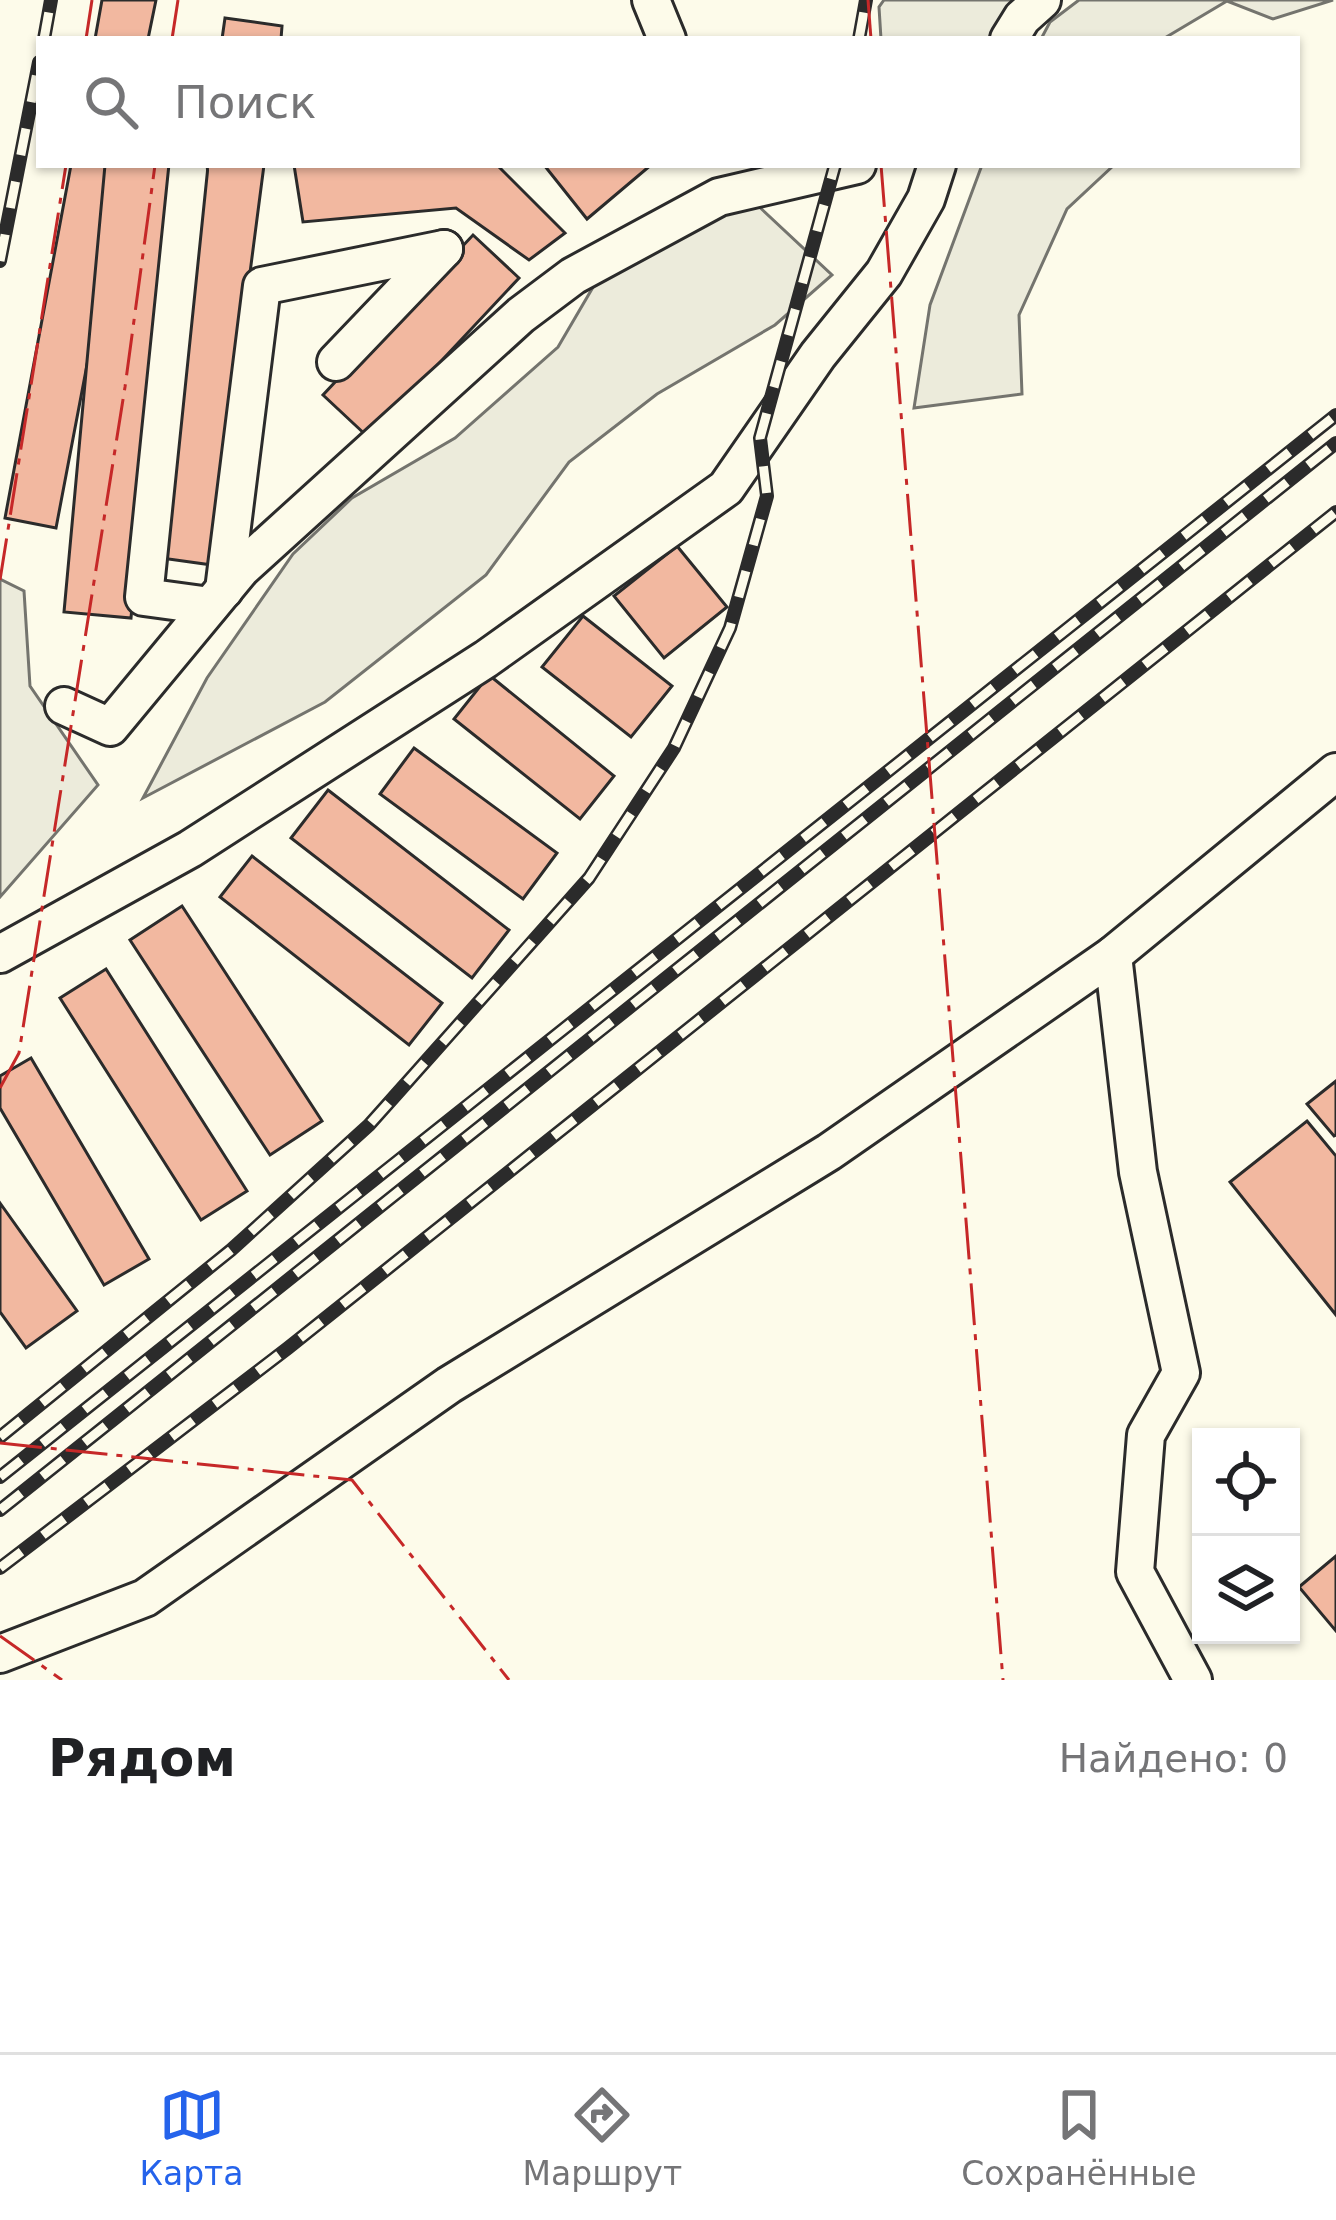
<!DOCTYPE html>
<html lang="ru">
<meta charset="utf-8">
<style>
:root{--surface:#fff;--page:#f6f6f6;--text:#202124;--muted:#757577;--line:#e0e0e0;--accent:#2563eb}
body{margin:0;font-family:"DejaVu Sans",sans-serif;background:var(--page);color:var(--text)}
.controls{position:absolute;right:36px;bottom:36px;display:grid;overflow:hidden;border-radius:0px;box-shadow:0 3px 9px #0004}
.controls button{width:108px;height:108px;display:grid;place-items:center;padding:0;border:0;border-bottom:3px solid var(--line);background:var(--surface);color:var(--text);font:60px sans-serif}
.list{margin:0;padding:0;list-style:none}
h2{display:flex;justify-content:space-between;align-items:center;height:156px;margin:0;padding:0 48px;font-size:51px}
h2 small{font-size:39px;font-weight:400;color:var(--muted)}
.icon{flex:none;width:66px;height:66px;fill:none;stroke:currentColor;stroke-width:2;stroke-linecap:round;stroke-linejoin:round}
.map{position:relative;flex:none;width:1336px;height:1680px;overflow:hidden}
.search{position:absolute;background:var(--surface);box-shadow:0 3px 9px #0004;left:36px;right:36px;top:36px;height:132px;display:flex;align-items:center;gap:30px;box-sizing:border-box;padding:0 42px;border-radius:0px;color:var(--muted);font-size:45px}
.sheet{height:372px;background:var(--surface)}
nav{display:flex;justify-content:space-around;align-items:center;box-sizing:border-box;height:168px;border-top:3px solid var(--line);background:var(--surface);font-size:33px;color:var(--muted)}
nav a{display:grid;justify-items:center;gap:6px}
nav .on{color:var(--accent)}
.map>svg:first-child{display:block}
.green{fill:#ecebdb;stroke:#74746e;stroke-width:3}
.building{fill:#f2b8a0;stroke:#2b2b2b;stroke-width:3}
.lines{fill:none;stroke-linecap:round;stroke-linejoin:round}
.minor-casing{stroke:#2b2b2b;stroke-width:42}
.minor{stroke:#fdfbea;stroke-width:36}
.rail-casing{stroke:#2b2b2b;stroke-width:14}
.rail{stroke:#fdfbea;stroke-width:9;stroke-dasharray:27;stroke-linecap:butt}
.power{stroke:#c62828;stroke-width:3;stroke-dasharray:42 9 6 9;stroke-linecap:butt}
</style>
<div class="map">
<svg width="1336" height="1680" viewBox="0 0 1336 1680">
<rect width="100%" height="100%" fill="#fdfbea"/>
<!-- green -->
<g class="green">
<path d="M884,0h147l-32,36 -13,3h-105l-2,-32z"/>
<path d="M1079,0h254l-60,19 -46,-18 -64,38h-122l9,-17z"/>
<path d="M982,165h132l-47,44 -48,106 3,79 -108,14 16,-103z"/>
<path d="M753,201l79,74 -57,50 -118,69 -88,68 -83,113 -161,127 -182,96 64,-120 86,-124 59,-56 103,-60 103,-91 48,-82z"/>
<path d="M0,579l24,12 6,95 68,99 -98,112z"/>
</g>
<!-- building -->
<g class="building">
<path d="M102,0h54l-8,39h-53z"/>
<path d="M225,18l57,8 -1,13h-59z"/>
<path d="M71,165h54l-69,363 -51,-10z"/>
<path d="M105,165h67l-41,453 -67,-6z"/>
<path d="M205,165h59l-52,400 -58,-8z"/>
<path d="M294,165h203l68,68 -36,27 -73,-52 -153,14z"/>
<path d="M544,165h107l-64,54z"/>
<path d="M473,235l46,43 -150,160 -46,-43z"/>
<path d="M677,546l50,61 -63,51 -50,-62z"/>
<path d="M583,616l89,70 -41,51 -89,-70z"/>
<path d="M489,675l125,101 -34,43 -126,-100z"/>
<path d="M414,748l143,105 -34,46 -143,-105z"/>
<path d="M328,790l181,140 -37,48 -181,-140z"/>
<path d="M252,856l190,147 -33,42 -189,-148z"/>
<path d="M182,906l140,215 -52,34 -140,-215z"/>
<path d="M106,969l141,222 -46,29 -141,-222z"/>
<path d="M31,1058l118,201 -45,26 -104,-177v-32z"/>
<path d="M1336,1081v54l-2,1 -27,-32z"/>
<path d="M1307,1121l29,35v159l-106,-133z"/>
<path d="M0,1203l77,108 -51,37 -26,-36z"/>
<path d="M1336,1556v75l-37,-44z"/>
</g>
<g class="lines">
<defs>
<g id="minor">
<path d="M651,0l16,39"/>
<path d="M1009,39l13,-21 20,-18"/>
<path d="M188,170l-44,427 66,9"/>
<path d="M336,362l108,-113"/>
<path d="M224,590l38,-304 182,-37"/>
<path d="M64,706l46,21 131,-158 280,-254 52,-39 146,-79 138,-32"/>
<path d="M0,954l190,-105 296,-190 240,-171 92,-133 66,-82 42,-74 11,-34"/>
<path d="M1113,955l223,-183"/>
<path d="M0,1654l145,-56 304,-213 380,-233 284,-197 25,217 43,201 -35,62 -11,137 58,108"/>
</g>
</defs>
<!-- minor casing -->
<use href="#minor" class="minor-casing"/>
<!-- minor -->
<use href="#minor" class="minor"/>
<defs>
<g id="rail">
<path d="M44,39l7,-39"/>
<path d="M859,39l7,-39"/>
<path d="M0,261l39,-199"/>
<path d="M0,1437l231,-187 138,-125 220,-247 85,-130 56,-120 37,-132 -7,-58 75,-273"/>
<path d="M0,1477l1336,-1062"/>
<path d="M0,1510l1336,-1067"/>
<path d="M0,1568l288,-220 1048,-836"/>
</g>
</defs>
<!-- rail casing -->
<use href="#rail" class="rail-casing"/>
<!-- rail -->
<use href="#rail" class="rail"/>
<!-- power -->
<g class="power">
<path d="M868,0l3,39"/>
<path d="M86,39l6,-39"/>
<path d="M172,39l6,-39"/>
<path d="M881,165l122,1515"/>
<path d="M0,580l66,-415"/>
<path d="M0,1088l19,-35 106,-666 30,-222"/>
<path d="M0,1443l352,37 157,200"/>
<path d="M0,1636l62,44"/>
</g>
</g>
</svg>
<div class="controls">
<button><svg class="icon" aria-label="locate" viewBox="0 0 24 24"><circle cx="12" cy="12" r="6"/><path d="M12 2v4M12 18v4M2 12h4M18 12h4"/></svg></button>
<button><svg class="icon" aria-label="layers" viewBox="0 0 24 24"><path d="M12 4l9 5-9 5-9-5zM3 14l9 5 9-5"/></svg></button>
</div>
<div class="search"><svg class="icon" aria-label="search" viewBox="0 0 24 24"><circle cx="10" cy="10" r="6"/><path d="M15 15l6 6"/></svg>Поиск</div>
</div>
<section class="sheet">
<h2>Рядом<small>Найдено: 0</small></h2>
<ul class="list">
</ul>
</section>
<nav>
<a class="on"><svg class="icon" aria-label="map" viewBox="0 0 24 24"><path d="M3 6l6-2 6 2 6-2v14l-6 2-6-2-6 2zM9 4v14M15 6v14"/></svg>Карта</a>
<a><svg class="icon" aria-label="directions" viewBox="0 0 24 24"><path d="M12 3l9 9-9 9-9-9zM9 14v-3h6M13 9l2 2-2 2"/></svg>Маршрут</a>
<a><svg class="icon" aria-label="saved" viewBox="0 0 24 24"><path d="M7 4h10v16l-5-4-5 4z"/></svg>Сохранённые</a>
</nav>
